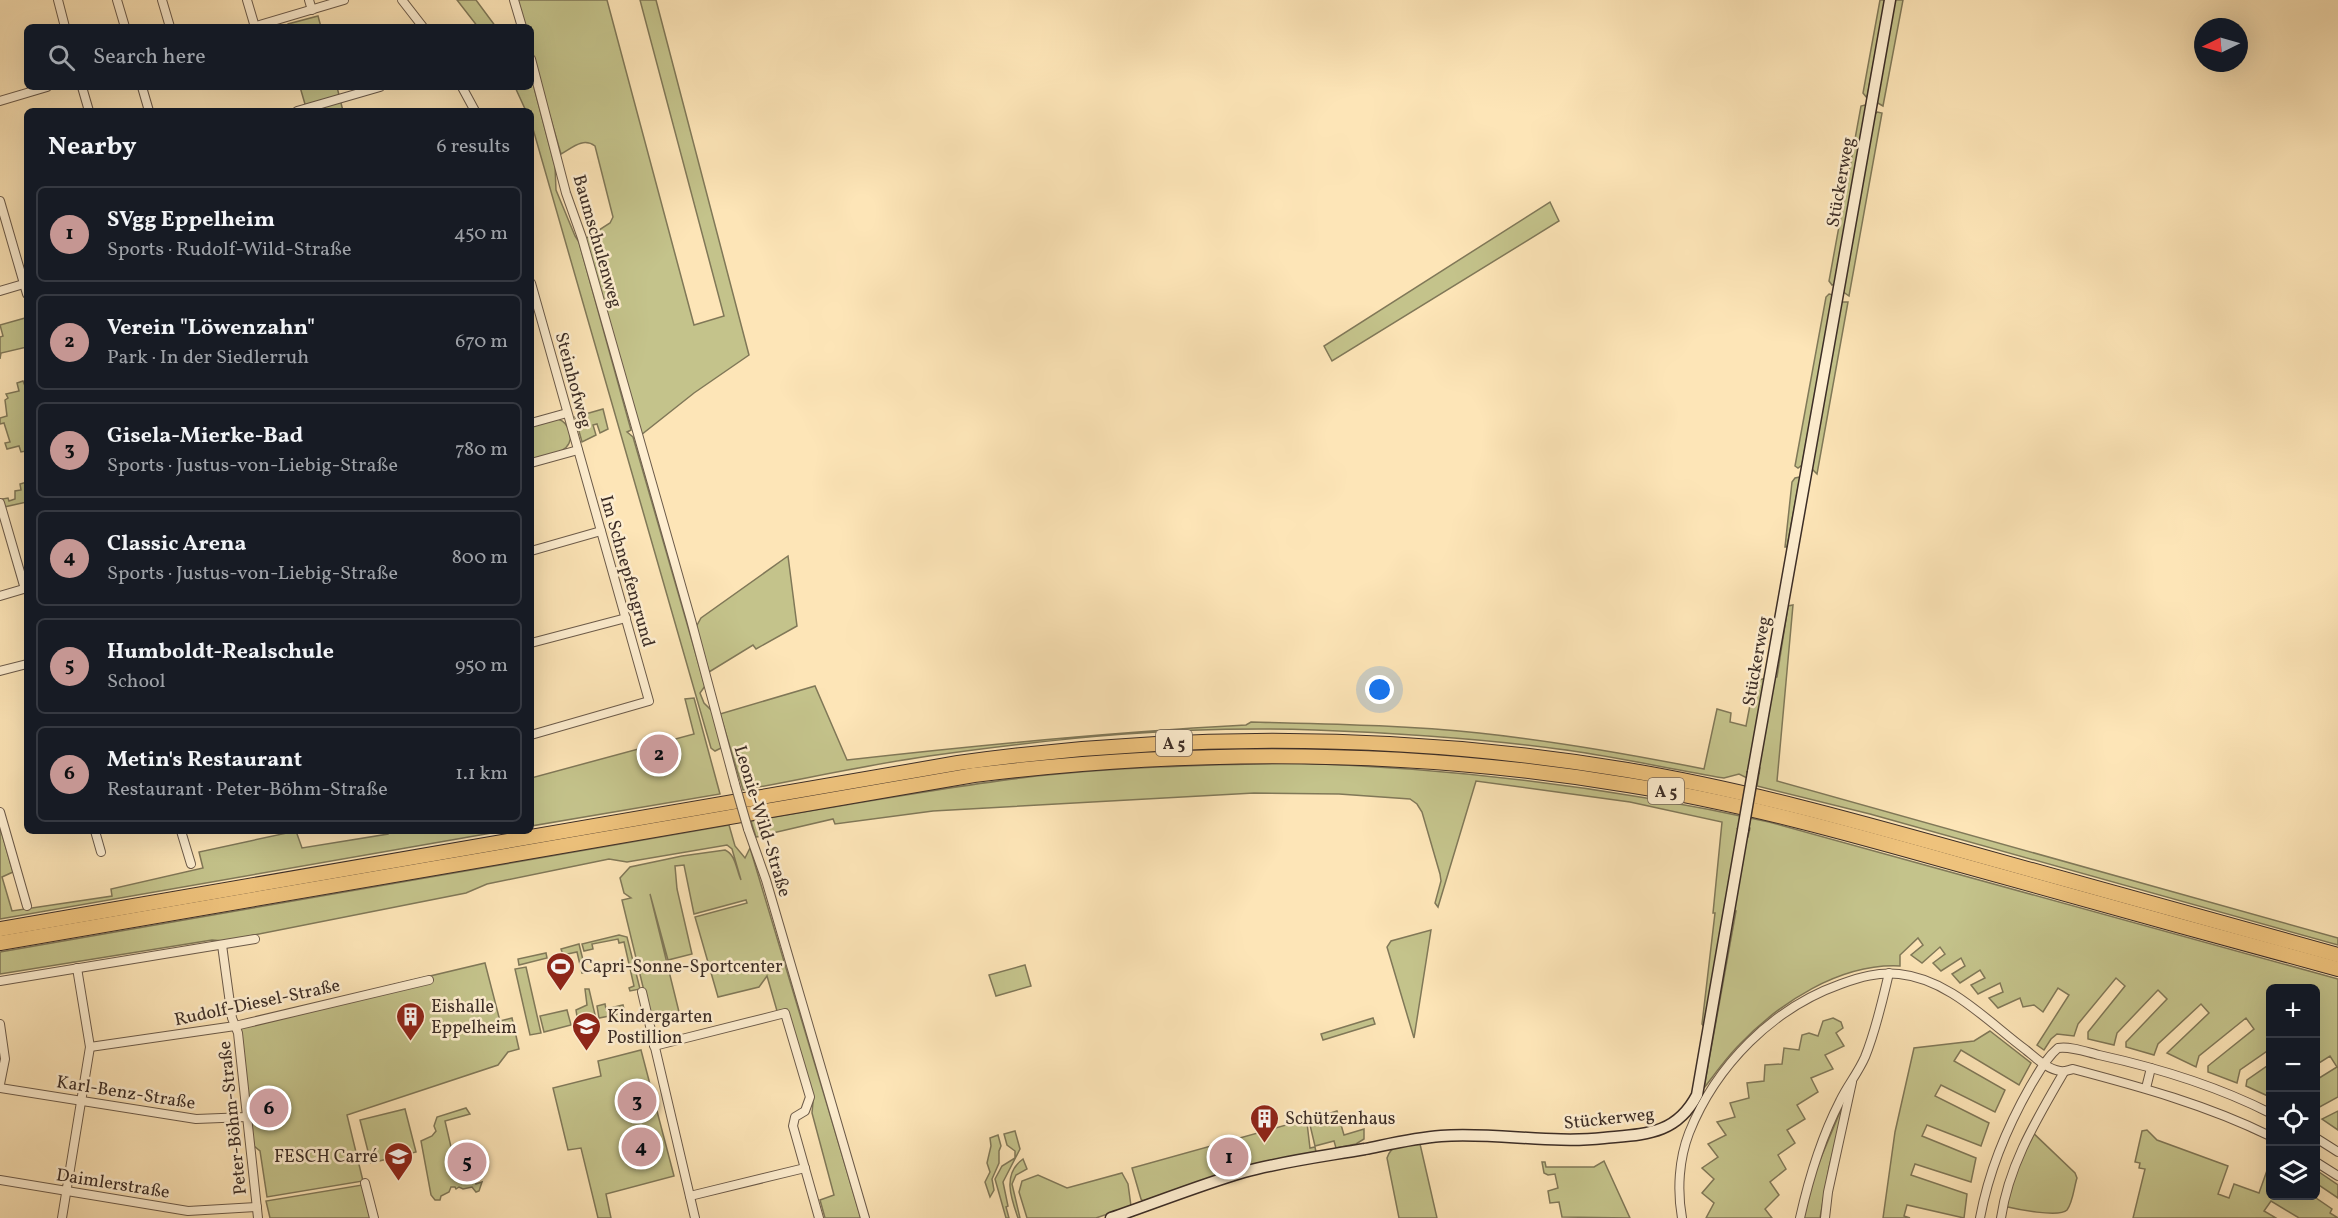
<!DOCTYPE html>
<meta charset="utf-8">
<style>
:root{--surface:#171b24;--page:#20242c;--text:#f1f3f6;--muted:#9ea1a6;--line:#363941;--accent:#c59692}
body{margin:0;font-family:Vollkorn,serif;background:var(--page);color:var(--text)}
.controls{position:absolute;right:18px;bottom:18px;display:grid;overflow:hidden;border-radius:9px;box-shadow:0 6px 24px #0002}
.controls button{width:54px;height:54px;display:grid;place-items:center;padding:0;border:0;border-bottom:2px solid var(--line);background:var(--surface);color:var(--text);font:30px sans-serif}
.compass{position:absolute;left:2194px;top:18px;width:54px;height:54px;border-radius:50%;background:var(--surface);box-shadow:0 6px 24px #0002;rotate:265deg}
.you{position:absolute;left:1380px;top:690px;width:21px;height:21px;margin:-15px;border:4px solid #fff;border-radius:50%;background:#1a73e8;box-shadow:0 0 0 9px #1a73e833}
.badge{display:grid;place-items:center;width:39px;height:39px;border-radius:50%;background:var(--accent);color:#111;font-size:20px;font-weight:700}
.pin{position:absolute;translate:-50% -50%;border:3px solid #fff;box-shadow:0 2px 6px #0006}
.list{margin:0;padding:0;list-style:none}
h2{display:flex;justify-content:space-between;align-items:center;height:78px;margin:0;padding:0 24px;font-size:26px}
h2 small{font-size:20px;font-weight:400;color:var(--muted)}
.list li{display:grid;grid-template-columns:39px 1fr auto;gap:18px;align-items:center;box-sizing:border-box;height:96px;margin:0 12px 12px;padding:0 12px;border:2px solid var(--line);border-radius:9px}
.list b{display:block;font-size:22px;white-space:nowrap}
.list p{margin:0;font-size:20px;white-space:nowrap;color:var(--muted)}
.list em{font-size:20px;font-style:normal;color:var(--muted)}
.icon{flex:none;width:33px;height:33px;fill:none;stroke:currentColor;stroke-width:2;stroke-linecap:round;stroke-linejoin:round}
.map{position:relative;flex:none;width:2338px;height:1218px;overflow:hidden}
.search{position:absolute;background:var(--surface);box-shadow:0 6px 24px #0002;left:24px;top:24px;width:510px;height:66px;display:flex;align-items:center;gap:15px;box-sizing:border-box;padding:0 21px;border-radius:9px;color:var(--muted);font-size:22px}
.panel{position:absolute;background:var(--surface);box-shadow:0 6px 24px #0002;left:24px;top:108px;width:510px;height:726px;border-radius:9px}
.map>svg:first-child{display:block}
.green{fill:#c4c38b;stroke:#807858;stroke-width:1.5}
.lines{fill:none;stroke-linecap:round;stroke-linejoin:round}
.street-casing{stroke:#6c5b4a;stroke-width:10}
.secondary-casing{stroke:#3c2d26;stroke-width:13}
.highway-casing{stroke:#3c2d26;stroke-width:16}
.street{stroke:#feeed0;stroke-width:8}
.secondary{stroke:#feeed0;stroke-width:10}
.highway{stroke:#eec27c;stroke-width:14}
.street-bridge-casing{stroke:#6c5b4a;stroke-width:10;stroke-linecap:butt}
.secondary-bridge-casing{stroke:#3c2d26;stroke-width:13;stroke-linecap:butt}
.street-bridge{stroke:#feeed0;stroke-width:8}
.secondary-bridge{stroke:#feeed0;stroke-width:10}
.labels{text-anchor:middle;stroke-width:5;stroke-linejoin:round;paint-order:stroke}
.shield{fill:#feeed0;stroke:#766759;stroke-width:1.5}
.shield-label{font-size:16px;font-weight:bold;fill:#3c2d26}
.street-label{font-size:18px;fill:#3c2d26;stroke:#feeed0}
.poi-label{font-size:18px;fill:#3c2d26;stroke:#feeed0;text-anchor:start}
</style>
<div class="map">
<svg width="2338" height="1218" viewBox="0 0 2338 1218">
<rect width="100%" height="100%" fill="#fde5b7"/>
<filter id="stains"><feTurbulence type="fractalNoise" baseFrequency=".00333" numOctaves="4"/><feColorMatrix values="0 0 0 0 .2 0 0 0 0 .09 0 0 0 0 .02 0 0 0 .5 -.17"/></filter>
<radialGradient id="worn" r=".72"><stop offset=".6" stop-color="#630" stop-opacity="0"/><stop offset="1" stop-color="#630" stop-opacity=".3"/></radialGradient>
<!-- green -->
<g class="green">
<path d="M457,0h19l20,27h-18z"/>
<path d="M516,0h91l87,325 30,-9 -84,-316h16l93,355 -55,38 -53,42 -56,-196 25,-16 3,-6 -18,-71c-12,-9 -23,2 -34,8l-30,-102v-25h-7z"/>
<path d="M1880,0h5l-18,98 -4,-5z"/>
<path d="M1894,0h9l-20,106 -7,-4z"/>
<path d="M318,16l3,11h-35l2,-3z"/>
<path d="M531,76l24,90 1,24 19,46 4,6 52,188 -4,2 6,5 72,249 -5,7 4,10 8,8 11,36 -8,4 -4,-3 -180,-626v-11h-5l-11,-24h16z"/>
<path d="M300,87h37l6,24h-36z"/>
<path d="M1865,105l2,2 -32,177 -3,1 -3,-4 32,-175z"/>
<path d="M1877,112l5,1 -33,183 -7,-5 32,-176z"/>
<path d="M1550,202l9,19 -227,140 -8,-15z"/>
<path d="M1829,294l4,1 -31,170 -4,3 -3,-2 31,-169z"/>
<path d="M1840,302h8l-31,172 -7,-7z"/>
<path d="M25,318l2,29 -26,6 -1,6v-22l3,-1 -3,-11z"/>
<path d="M23,381l4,10v62l-1,-2 -5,1 -2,-6 -12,3 -2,-6 5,-1 -6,-19 -4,1v-6l7,-2 -2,-16 3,-2 -2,-4 13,-3 -2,-8z"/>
<path d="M603,409l5,20 -8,4 -3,-9 -4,1 3,10 -14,7 -7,-25z"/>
<path d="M558,419c7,2 10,7 12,14 4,21 -24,23 -39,27v-34z"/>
<path d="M1800,477l-13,70h-2l7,-65 3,-4z"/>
<path d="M27,482v20l-23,5 -2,-8 6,-1 1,3 6,-2v-8l6,-1 -1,-6z"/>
<path d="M788,556l9,70 -41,23 -3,-4 -44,27 -13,-45 5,-9z"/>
<path d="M1793,605l-16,176 561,157v7l-468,-131 -113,-28 3,-18 -2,-1 15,-89 4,-1 11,-71z"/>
<path d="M1755,679h11l-19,99 -8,-4 -15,4c-55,-9 -110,-22 -166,-29 -81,-11 -162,-16 -243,-19 -129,-5 -259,8 -386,26 -63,9 -125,23 -186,34l-23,-76 95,-28 32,74c133,-15 266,-28 399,-35l5,-3c76,2 152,3 228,11 75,8 150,21 225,36l13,-60 14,4 -1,9 16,4z"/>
<path d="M694,698l26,96 -189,32v-48l163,-44 -9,-35z"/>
<path d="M1219,747l164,2 109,9 136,18 140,28 327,89 -1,3 -466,-117 -123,-17 -148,-11 -133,-2 -144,8 -139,17 -941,163v-3l918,-160 161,-20z"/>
<path d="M1295,763c161,5 316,24 474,59l569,157v118l-22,12v-29l21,-13 -7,-11 -14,9v-77h-46v61l-30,21 -3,13 -29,-11v-6l46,-37 -8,-11 -47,38 -3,11 -29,-14 42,-40 -8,-9 -43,40 -4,11 -28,-8v-5l41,-43 -9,-9 -41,43 -3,12 -26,-6v-7l37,-46 -9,-8 -38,46 -4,12 -17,-2 -6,5 -7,11 -7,-5 32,-50 -11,-7 -15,24 -9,-7 -11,2 -3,-9 -22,10 -9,-10 14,-6 -3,-9 -22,11 -7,-9 14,-7 -5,-8 -20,13 -8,-9 13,-8 -4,-8 -20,13 -8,-8 12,-9 -5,-7 -18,16 -11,-8 12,-10 -5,-7 -18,17v11c-60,-3 -121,37 -161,79 -13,13 -24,29 -35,43l32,-177h-3l13,-74h2l2,-9 -11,-3 -34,203 -3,-4 13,-111h-2l9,-91 -92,-20 -154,-21 -38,126 -3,-4 6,-22 -1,-7 -18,-62 -5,-8 -7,-5 -71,-5 -85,-1 -321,18 -98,13 -2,-5 -77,18 -5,-16c90,-15 180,-32 270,-43 91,-11 182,-13 274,-15z"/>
<path d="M729,825l6,21 10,12 5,-10 111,370h-36l-5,-18 14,-5 -22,-82 1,-11 -26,-93 -10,2 -10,-35 -8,11 -41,10 -23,-80 52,-14 -1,-3 -52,14 -10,-49 -9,1 2,23 15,65 -24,6 -18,-66 30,122 -28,8 -30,-124 9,-2 -7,-5 -4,-15 10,-11 52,-11 43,-6c11,5 11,19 16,30l-9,-31 -5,-4 -100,17 -18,-3 -122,25 -21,9 -242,48 -12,-1 -212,34v-22z"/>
<path d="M0,827l13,45 -11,5 10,34 100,-15 -1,-7 92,-21 -4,-16 97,-21 6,17 86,-14v-3h115l-503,88z"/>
<path d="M1431,930l-17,108 -27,-91 4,-6z"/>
<path d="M619,935l8,2 13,52 -10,2 -1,-3 5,-2 -10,-44 -5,1 -1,-4 -26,5 1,5 -9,2 -2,-7z"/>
<path d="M579,944l7,28 -4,1 -5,-21 -14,3 -2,-6z"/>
<path d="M546,953l1,5 -28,7 -1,-6z"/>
<path d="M485,963l15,58 12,-3 7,31 -11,3 -10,13 -151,50 16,66 -96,16 -7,-46 -6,-5 -15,-119 86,-21 63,-20z"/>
<path d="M1025,965l6,21 -35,10 -7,-21z"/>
<path d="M526,967l15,66 -11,2 -15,-66z"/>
<path d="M585,989h4l7,30 -18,4 -2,-13 11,-5z"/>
<path d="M605,1004l1,5 17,-4 2,8 -26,5 -2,-12z"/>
<path d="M567,1010l4,15 -27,7 -4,-16z"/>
<path d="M1373,1018l2,6 -52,16 -2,-6z"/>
<path d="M1833,1018l8,4 2,6 -7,5 8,13 -19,9 8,14 -22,9 7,14 -21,13 8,14 -18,11 8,13 -17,12 8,14 -16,13 9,13 -14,14 7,9h-66l8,-15 -12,-10 12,-14 -12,-11 16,-11 -10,-13 18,-9 -9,-13 18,-5 -5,-14 19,-5 -2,-15 17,-2 1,-16 17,-1 2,-16 15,2 3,-15 7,-2 9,3 5,-15z"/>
<path d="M1990,1031l41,32 -12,22 -58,-35 -7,11 51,29 -10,22 -54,-27 -6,11 54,27 -8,23 -54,-21 -5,11 54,22 -5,24 -56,-18 -4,11 56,19 -3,24 -57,-13 -3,11 6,2h-27l12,-86 19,-84 60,-7z"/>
<path d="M641,1050l33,126 -68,18 5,24h-13l-17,-70 -13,2 -15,-62 48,-12 -3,-15z"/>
<path d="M2270,1064v33l-24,-11 1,-6z"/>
<path d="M1847,1095l-18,73 -9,50h-17l10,-41z"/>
<path d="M466,1108l4,6 -25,7 12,52 20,-5 2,7 -5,2 2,7 6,-2 -3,9 -3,1 -4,-5 -9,2 -4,-2 -3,2 -1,-2h-4l-2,5 -8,4 -1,4h-5l-4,-5 -10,-54 11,-5 4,-5 -2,-5 3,-9z"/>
<path d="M405,1109l11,43 -45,11 -11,-43z"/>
<path d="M1337,1111l7,24 20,-6v10l-8,5 -20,4 -2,-7 -19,5 -5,-21 1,-6z"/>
<path d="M2338,1111v19l-16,-11z"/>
<path d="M1304,1120l3,3 3,25 5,-1 1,5 -58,11 -115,38 -2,-2 -9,-31z"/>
<path d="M2030,1130l45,43 2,5c-3,9 -4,24 -10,32 -8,8 -51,-1 -64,-4z"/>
<path d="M2147,1130l10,10 71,26 -10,28 11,4 5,-14 25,9 11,-31v34h43l19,13 -2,4 8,5h-39l-28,-17 -7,10 12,7h-143l12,-49 -6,-1 1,-5 -5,-1 7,-31z"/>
<path d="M1015,1131l5,18 -17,33 5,24 -2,1 3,11h-3l-11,-39 7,-13 13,-8v-7l-8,-6 -3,-11z"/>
<path d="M998,1135l3,11 -2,5v12l-7,16 2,11 -4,7 -5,-15 5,-10 -3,-9 4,-17 -1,-8z"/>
<path d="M1420,1144l17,74h-38l-12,-60c5,-16 19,-13 33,-14z"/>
<path d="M1023,1159l4,10 -11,6 -4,9 8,34h-2c-7,-20 -16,-44 5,-59z"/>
<path d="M1604,1161l26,57 -68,-1 -3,-15 -9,1 -2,-12 10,-3 -3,-14 -7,1 -4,-2 -2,-11h3l1,5h48z"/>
<path d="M2316,1170l22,15v13l-22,-15z"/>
<path d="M1122,1173l6,11 3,22 -35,12h-69l-8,-26 3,-11 16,-6 29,13z"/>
<path d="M362,1185l8,33h-100l-4,-17z"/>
</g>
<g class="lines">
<defs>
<g id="street">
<path d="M58,0l7,27"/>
<path d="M117,0l8,27"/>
<path d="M162,0l8,27"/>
<path d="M247,0l8,27"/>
<path d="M309,0l3,10"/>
<path d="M402,0l21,27"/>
<path d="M514,0l8,27"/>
<path d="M253,27l91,-27"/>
<path d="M531,59l35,134 16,45 109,382 44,164"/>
<path d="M82,87l7,24"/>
<path d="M142,87l7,24"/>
<path d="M462,87l13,24"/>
<path d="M0,101l47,-14"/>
<path d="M297,111l83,-24"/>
<path d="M0,201l27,93"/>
<path d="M531,283l118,418 -118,34"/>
<path d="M0,291l27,-8"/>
<path d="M531,423l36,-10"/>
<path d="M531,463l47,-13"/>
<path d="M0,503l25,86"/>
<path d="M531,551l70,-20"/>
<path d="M0,596l27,-8"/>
<path d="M531,643l95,-25"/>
<path d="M0,671l27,-7"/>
<path d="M0,812l27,94"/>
<path d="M748,829l18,51 99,338"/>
<path d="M95,831l6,21"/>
<path d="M181,831l10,33"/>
<path d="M222,945l10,73 6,15 20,185"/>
<path d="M0,981l255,-42"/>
<path d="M642,992l53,226"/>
<path d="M0,1024l5,35 -5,25"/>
<path d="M654,1046l131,-33 25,84 -5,14 -10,6 -2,9 26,92"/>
<path d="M90,1047l145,-21 194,-46"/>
<path d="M0,1088l196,31 51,-2"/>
<path d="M2146,1088l5,-20"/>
<path d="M2316,1138l22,14"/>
<path d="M2316,1162l22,14"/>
<path d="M0,1180l188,31 69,-4"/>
<path d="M365,1183l9,35"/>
<path d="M690,1196l115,-28"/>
<path d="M62,1218l28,-171 -13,-79"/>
<path d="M1682,1218c-5,-28 -3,-59 7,-85 27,-68 84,-125 152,-149 19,-7 37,-12 58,-10 50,5 88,47 127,76 10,8 21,19 34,21 5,1 8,-1 13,-2 68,18 134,36 197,67"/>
<path d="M1800,1218c9,-40 21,-80 40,-117 7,-15 18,-28 25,-44 11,-27 17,-55 24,-84"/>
<path d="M1825,1218l3,-26 24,-110"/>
<path d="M1980,1218c9,-48 27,-91 51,-133 8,-13 15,-27 27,-37 13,-2 28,4 41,7 59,13 118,31 171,58"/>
<path d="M2001,1218c8,-54 36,-99 63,-146"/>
</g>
<g id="secondary">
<path d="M1753,772l137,-772"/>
<path d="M1111,1218c44,-15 89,-33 133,-46 40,-11 81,-16 121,-23 25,-5 50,-11 76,-13 54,-4 109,8 163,2 41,-4 72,-3 93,-43l46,-265"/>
</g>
<g id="highway">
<path d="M0,929l958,-166c222,-31 447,-30 669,7 114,19 225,50 336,81 125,34 250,69 375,104"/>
<path d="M0,943l974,-168c218,-27 437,-26 654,10 113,18 223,49 333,80 126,35 251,70 377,104"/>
</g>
</defs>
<!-- street casing -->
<use href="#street" class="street-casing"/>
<!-- secondary casing -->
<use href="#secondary" class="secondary-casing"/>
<!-- highway casing -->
<use href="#highway" class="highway-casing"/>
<!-- street -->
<use href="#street" class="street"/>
<!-- secondary -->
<use href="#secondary" class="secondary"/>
<!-- highway -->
<use href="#highway" class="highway"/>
<defs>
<path id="street-bridge" d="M735,784l13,45"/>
<path id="secondary-bridge" d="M1743,830l10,-58"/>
</defs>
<!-- street-bridge casing -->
<use href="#street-bridge" class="street-bridge-casing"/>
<!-- secondary-bridge casing -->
<use href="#secondary-bridge" class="secondary-bridge-casing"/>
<!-- street-bridge -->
<use href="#street-bridge" class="street-bridge"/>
<!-- secondary-bridge -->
<use href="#secondary-bridge" class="secondary-bridge"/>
</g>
<!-- icons -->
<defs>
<symbol id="stadium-pin" viewBox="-11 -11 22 30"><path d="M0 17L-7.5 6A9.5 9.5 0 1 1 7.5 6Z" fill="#8f2418" stroke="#feeed0"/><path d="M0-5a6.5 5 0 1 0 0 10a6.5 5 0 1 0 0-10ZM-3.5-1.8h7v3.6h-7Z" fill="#fff"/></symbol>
<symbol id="building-pin" viewBox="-11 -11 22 30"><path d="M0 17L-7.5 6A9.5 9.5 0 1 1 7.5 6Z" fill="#8f2418" stroke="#feeed0"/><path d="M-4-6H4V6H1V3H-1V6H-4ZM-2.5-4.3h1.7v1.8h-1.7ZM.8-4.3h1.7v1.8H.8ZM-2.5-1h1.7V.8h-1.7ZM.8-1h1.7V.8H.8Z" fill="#fff"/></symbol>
<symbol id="school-pin" viewBox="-11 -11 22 30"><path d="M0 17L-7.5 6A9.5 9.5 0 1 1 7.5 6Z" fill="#8f2418" stroke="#feeed0"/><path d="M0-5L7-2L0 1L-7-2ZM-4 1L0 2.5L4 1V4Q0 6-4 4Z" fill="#fff"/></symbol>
</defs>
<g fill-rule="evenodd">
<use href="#stadium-pin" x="544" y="950" width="33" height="45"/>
<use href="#building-pin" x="394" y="1000" width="33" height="45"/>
<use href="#school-pin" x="570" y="1010" width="33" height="45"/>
<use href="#building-pin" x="1248" y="1102" width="33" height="45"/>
<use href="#school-pin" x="382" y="1140" width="33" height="45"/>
</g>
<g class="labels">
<!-- shield labels -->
<g class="shield">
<rect x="1156" y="730" width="36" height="26" rx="4.5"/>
<rect x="1648" y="778" width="36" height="26" rx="4.5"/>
</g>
<g class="shield-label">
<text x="1174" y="749">A 5</text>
<text x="1666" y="797">A 5</text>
</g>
<!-- street labels -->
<g class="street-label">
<text transform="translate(1840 182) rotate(-80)" y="6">Stückerweg</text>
<text transform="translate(598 241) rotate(74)" y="6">Baumschulenweg</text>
<text transform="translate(574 380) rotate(75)" y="6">Steinhofweg</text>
<text transform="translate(628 571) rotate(74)" y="6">Im Schnepfengrund</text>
<text transform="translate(1756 661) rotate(-80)" y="6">Stückerweg</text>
<text transform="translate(763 821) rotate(73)" y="6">Leonie-Wild-Straße</text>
<text transform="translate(257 1002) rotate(-12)" y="6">Rudolf-Diesel-Straße</text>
<text transform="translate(126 1092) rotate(9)" y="6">Karl-Benz-Straße</text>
<text transform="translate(232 1118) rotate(-96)" y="6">Peter-Böhm-Straße</text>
<text transform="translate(1609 1118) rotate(-6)" y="6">Stückerweg</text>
<text transform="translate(113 1183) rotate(9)" y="6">Daimlerstraße</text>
</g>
<!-- poi labels -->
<g class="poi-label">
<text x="581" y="972">Capri-Sonne-Sportcenter</text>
<text x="431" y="1012">Eishalle<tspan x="431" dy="21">Eppelheim</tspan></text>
<text x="607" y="1022">Kindergarten<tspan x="607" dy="21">Postillion</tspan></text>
<text x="1285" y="1124">Schützenhaus</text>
<text x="378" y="1162" text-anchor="end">FESCH Carré</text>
</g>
</g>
<rect width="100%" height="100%" filter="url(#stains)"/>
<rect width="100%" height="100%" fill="url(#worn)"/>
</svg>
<div class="controls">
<button>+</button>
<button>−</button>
<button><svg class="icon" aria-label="locate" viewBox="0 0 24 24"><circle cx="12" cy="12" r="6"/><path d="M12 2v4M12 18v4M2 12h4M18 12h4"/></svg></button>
<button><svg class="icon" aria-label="layers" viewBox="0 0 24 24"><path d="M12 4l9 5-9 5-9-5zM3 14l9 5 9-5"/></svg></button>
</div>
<svg class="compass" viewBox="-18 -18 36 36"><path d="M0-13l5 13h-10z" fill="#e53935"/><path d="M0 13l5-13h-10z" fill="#9ea1a6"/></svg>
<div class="you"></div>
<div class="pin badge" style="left:1229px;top:1157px">1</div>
<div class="pin badge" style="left:659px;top:754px">2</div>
<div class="pin badge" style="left:637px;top:1101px">3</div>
<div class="pin badge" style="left:641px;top:1147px">4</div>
<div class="pin badge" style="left:467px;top:1162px">5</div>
<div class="pin badge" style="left:269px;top:1108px">6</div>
<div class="search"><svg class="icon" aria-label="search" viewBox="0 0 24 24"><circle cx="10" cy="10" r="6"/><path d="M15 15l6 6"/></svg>Search here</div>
<section class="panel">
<h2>Nearby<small>6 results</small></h2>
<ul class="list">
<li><span class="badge">1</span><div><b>SVgg Eppelheim</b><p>Sports · Rudolf-Wild-Straße</p></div><em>450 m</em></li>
<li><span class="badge">2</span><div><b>Verein &quot;Löwenzahn&quot;</b><p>Park · In der Siedlerruh</p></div><em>670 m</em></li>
<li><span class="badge">3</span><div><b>Gisela-Mierke-Bad</b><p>Sports · Justus-von-Liebig-Straße</p></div><em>780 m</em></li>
<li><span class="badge">4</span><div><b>Classic Arena</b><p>Sports · Justus-von-Liebig-Straße</p></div><em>800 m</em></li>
<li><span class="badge">5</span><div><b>Humboldt-Realschule</b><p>School</p></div><em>950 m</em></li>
<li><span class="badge">6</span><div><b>Metin's Restaurant</b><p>Restaurant · Peter-Böhm-Straße</p></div><em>1.1 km</em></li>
</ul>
</section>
</div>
